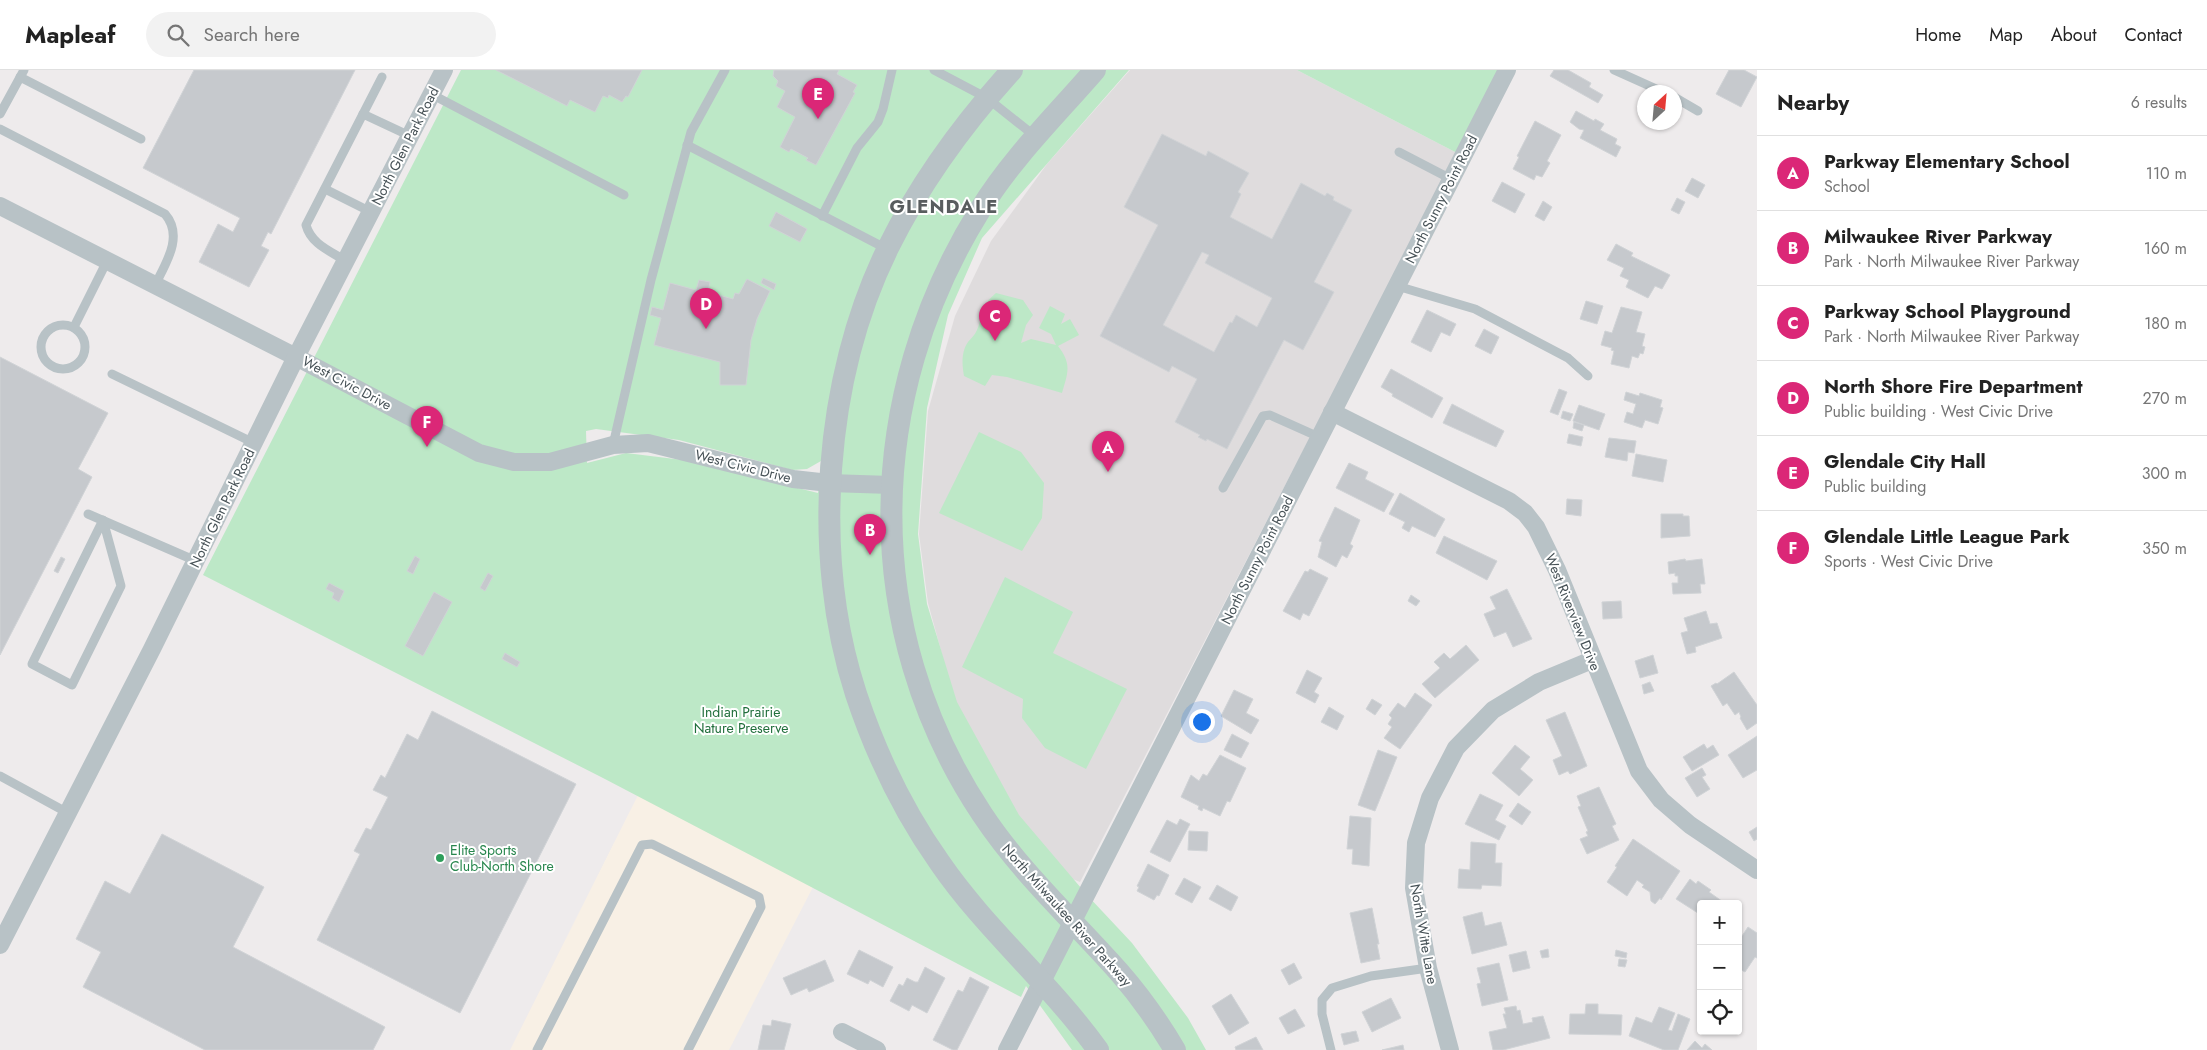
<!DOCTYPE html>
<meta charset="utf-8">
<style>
:root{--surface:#fff;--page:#f2f2f2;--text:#222;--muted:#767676;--line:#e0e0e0;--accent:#db2777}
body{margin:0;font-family:Jost,sans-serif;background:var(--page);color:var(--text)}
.controls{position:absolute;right:15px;bottom:15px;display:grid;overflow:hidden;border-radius:5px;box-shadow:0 1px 4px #0004}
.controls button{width:45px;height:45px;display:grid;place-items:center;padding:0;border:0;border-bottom:1px solid var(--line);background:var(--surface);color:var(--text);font:25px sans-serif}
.compass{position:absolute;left:1637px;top:15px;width:45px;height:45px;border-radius:50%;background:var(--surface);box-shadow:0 1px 4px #0004;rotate:26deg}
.you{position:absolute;left:1201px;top:651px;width:18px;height:18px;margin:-12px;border:4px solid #fff;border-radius:50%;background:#1a73e8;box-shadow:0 0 0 8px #1a73e833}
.badge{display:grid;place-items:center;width:32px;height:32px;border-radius:50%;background:var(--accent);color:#fff;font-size:16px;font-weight:700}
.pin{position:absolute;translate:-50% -41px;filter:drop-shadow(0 1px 2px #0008)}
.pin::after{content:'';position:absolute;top:26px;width:18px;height:15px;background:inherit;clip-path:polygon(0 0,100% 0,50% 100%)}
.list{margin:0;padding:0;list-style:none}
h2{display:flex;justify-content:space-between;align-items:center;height:65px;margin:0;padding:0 20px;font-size:21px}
h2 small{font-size:16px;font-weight:400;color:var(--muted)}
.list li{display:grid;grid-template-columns:32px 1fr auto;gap:15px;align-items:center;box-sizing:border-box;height:75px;padding:0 20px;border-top:1px solid var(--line)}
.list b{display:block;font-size:19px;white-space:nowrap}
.list p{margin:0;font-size:16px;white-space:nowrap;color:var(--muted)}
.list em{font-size:16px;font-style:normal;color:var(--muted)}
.icon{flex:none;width:28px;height:28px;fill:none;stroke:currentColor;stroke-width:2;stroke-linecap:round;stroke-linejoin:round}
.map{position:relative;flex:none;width:1757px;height:980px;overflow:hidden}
header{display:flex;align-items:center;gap:30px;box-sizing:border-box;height:70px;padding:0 25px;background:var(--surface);border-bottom:1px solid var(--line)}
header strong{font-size:24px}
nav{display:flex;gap:28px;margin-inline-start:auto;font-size:18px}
.search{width:350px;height:45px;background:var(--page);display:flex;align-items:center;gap:12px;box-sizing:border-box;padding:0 18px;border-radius:28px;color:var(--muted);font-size:19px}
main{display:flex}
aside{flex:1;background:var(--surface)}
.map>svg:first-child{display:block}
.commercial{fill:#f8f0e5}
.education{fill:#dfdcdd}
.green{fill:#bde8c7;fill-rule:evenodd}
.building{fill:#c6c9cd;stroke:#d0d3d6;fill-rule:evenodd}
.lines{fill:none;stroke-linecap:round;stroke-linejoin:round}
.service{stroke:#b8c2c6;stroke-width:9}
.minor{stroke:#b8c2c6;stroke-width:18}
.tertiary{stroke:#b8c2c6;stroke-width:22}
.leisure-dot{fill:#2e9e5b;stroke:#fff;stroke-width:2}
.labels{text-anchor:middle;stroke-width:4;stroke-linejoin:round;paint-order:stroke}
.street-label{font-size:14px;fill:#465156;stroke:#fff}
.park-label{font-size:14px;fill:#206e3b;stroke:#fff}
.leisure-label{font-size:14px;fill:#27864d;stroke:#fff;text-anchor:start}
.district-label{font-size:19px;font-weight:bold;letter-spacing:1px;fill:#595d5f;stroke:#fff}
</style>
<header>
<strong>Mapleaf</strong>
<div class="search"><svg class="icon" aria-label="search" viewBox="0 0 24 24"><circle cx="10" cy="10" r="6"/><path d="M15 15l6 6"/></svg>Search here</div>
<nav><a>Home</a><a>Map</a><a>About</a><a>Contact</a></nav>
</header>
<main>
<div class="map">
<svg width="1757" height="980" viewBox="0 0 1757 980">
<rect width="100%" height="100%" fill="#eeebec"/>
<!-- commercial -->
<path class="commercial" d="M638,725l175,92 -84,163h-219z"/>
<!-- education -->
<path class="education" d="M1130,0h167l160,83 -377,729 -10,-4 -52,-62 -63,-114 -27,-99 -9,-69 9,-123 27,-95 36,-75 56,-77z"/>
<!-- green -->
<g class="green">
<path d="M461,0h668l-147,168 -34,77 -21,93 -9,126 9,70 30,98 62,113 68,80 45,48 56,75 18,32h-134l-46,-64 -5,11 -418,-219 -400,-203zM596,359l83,11 113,30 15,-1 14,-8 -3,32 -135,-33 -57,-7 -39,10 -1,-32z"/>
<path d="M1297,0h204l-44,83z"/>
<path d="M996,223l27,7 10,15 -7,10 -5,18 10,-4 25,6 -5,-11 -12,-6 11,-22 15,8 -4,10 9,-5 9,16 -21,11c14,18 10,26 4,47l-55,-16 -15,-2 -7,11 -21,-10c-2,-11 -3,-24 4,-34 3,-4 7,-7 9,-12 7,-16 3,-24 19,-37z"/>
<path d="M979,362l42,20 23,31 -2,35 -20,33 -83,-38z"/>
<path d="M1005,507l68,35 -20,41 74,36 -41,80 -41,-21 -23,-30 1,-19 -61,-32z"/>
</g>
<!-- building -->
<g class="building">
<path d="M194,0h161l-84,164 -3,-2 -7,14 8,4 -20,37 -50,-25 19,-38 15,8 7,-14 -97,-50z"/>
<path d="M496,0h146l-14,27 -2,-1 -4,6 -13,-7 -1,3 -5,-2 -8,16 -25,-12 -3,6z"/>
<path d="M774,0h65l-2,4 20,11 -4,7 2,1 -39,72 -10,-5 2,-2 -17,-9 -2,3 -9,-5 15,-30 -18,-10 8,-16 -9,-5 2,-5 -5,-5z"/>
<path d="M1554,0h14l23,13 -2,4 14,8 -5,8 -48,-27z"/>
<path d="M1729,0h15l13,7 -16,30 -25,-13z"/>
<path d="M1576,41l18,10 1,-2 9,5 -4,6 17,9 -2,5 6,3 -5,10 -36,-19 4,-8 -5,-1 -9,-7z"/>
<path d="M1535,51l26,14 -14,26 3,2 -8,14 -6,-2 -2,5 -21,-11 6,-12 -2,-1z"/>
<path d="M1162,64l44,22 2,-5 41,22 -11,19 3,2 -11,23 42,22 29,-56 24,13 2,-3 7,4 -1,3 19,10 -38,72 20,10 -31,58 -19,-10 -57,109 -20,-10 -1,2 -8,-4 2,-2 -25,-13 22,-43 -25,-13 -3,6 -69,-36 58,-111 -34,-18zM1202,182l7,3 -4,8 67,35 -15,29 -21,-12 -4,8 -2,-1 -16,30 -51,-27z"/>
<path d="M1692,108l13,7 -7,13 -13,-7z"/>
<path d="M1502,112l23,12 -10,19 -23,-12z"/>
<path d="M1677,128l8,4 -6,12 -8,-4z"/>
<path d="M1543,131l9,6 -8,14 -9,-5z"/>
<path d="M776,142l31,17 -7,13 -31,-16z"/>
<path d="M1616,174l17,9 -2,3 39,19 -8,14 -7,-3 -7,12 -22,-11 3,-7 -9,-4 4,-8 -17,-8z"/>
<path d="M763,208l13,6 -2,6 -13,-7z"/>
<path d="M747,209l23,12 -13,28 -6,21 -5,45h-26v-23l-66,-17 7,-27 -11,-3 2,-8 11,3 7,-27 26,7 3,-10 11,2 -2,10 25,7 2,-6 4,1z"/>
<path d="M1586,231l17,5 -6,18 -17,-5z"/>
<path d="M1621,237l21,5 -6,20 9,2 -3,12 3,1 -2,7 -3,-1 -2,5 -6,-2 -3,12 -18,-4 3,-13 -3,-1 1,-2 -11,-3 4,-14 7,2z"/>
<path d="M1427,240l29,14 -6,12 -9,-4 -10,20 -20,-10z"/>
<path d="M1484,259l15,8 -8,17 -16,-8z"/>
<path d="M0,287l108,56 -30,56 14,8 -92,178z"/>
<path d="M1391,299l52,29 -11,20 -40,-22 1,-2 -12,-7z"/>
<path d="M1559,319l8,3 -9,23 -8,-3z"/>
<path d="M1626,322l13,4 1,-3 22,7 -2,7 3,1 -5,16 -13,-4 -3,8 -18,-6 3,-10 6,2 3,-10 -12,-4z"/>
<path d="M1452,334l52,27 -8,16 -53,-24z"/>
<path d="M1579,335l26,9 -6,16 -26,-9z"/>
<path d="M1563,341l10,3 -3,7 -9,-3z"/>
<path d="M1574,352l10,3 -2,6 -9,-3z"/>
<path d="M1569,364l14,3 -2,9 -14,-3z"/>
<path d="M1609,368l27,3 -2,12 -6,-1 -1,9 -22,-4z"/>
<path d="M1636,384l31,6 -4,22 -31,-6z"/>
<path d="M1349,393l19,9 -3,7 29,15 -10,18 -48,-24z"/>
<path d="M1400,423l45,26 -10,18 -23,-11 -3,6 -7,-4 3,-6 -16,-8z"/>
<path d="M1567,429l15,1 -1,16 -15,-2z"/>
<path d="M1335,437l25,13 -10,24 3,2 -6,12 -5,-3 -6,12 -18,-10 4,-15 -3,-1z"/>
<path d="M1661,444h22v2h6l1,20 -29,2z"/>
<path d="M1444,466l53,25 -10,19 -51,-27z"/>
<path d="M415,486l5,3 -7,15 -6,-3z"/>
<path d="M61,487l4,2 -7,14 -4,-2z"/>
<path d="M1685,489l1,2 16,-2 3,25h-5l1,9 -28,1 -1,-11h6v-7h-3v-3l-6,1 -1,-12z"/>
<path d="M1310,499l18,9 -19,38 -6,-3 -3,7 -17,-9 22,-40 3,1z"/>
<path d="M488,503l5,3 -8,15 -5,-3z"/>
<path d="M329,513l15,8 -5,11 -7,-4 2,-5 -8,-4z"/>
<path d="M1507,519l25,50 -19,8 -7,-15 -12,5 -10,-23 12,-5 -6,-12z"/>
<path d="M434,522l18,10 -29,54 -18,-10z"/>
<path d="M1411,525l9,6 -4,5 -8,-5z"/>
<path d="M1621,531l1,17 -19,1 -1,-17z"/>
<path d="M1706,541l4,13 7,-1 5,15 -27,9 1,5 -9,2 -6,-21 7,-2 -4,-13z"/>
<path d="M1466,575l13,15 -44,38 -13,-14 18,-16 -6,-6 10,-9 6,6z"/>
<path d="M505,583l15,9 -3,5 -15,-8z"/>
<path d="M1653,585l5,18 -18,5 -5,-17z"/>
<path d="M1307,600l15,8 -8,14 5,3 -4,8 -19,-10z"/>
<path d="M1734,602l23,33v18l-10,7 -7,-12 1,-1 -2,-5 -4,3 -8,-12 -4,3 -12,-20 5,-3 1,1z"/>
<path d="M1650,612l4,9 -10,3 -2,-9z"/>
<path d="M1234,620l19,9 -7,14 13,7 -8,14 -30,-18z"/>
<path d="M1415,623l17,12 -32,44 -16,-11 8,-11 -4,-3 4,-6 -3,-3 9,-12 7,5z"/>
<path d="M1372,629l10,6 -7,10 -9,-6z"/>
<path d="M1329,637l15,9 -7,14 -16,-8z"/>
<path d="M432,641l144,73 -116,229 -143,-73 43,-86 -6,-3 12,-23 5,2 17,-33 -15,-7 8,-15 4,3 22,-44 11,6z"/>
<path d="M1565,642l22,54 -17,8 -2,-3 -9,4 -6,-15 9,-4 -16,-36z"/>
<path d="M1232,664l17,9 -8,15 -17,-8z"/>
<path d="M1757,666v34l-14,8 -15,-23z"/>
<path d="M1704,674l3,5 6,-4 6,10 -27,16 -9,-14z"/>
<path d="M1515,675l15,12 -10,12 13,11 -14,16 -27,-23z"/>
<path d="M1378,680l19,7 -22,54 -17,-6z"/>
<path d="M1220,685l26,13 -16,34 -3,-1 -7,15 -17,-8 -1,3 -4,-2 1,-3 -18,-9 10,-22 8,6 4,-7 4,2z"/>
<path d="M1702,698l4,7 -4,2 8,12 -13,8 -12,-19z"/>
<path d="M1599,717l17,37 -4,2 7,14 -32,14 -7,-15 8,-3 -2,-4 2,-1 -10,-24 3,-1 -4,-10z"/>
<path d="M1480,724l23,11 -8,15 11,6 -7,14 -34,-16z"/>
<path d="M1518,733l13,9 -9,13 -13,-9z"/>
<path d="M1350,746l21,2 -2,48 -17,-2 1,-15h-6z"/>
<path d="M1180,749l10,5 -20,38 -20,-10 17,-32 10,5z"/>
<path d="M1757,757v12l-3,2 -5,-9z"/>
<path d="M1189,761l19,1 -1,19 -19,-1z"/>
<path d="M162,764l102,53 -31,60 152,80 -12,23h-168l-122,-63 18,-35 -25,-13 29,-58 25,13z"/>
<path d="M1633,769l47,32 -19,29 -1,-2 -5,6 -4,-3 -1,-9 -8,-5 2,-2 -7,-5 -10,16 -20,-14 10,-15 -2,-1z"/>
<path d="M1471,772l25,2 -1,19h7l-1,23 -19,-1 -1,4 -23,-1 1,-19 11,1z"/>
<path d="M1148,794l21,11 -10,21 -2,-1 -3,5 -17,-9 2,-4 -2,-1z"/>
<path d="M1184,808l17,9 -9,16 -17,-9z"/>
<path d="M1690,809l6,5 2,-3 13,9 -2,2 17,12h-25v11l-25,-16z"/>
<path d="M1217,815l21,12 -7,14 -22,-12z"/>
<path d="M1372,838l7,36h-2l3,15 -19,4 -11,-50z"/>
<path d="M1482,842l3,14 16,-4 6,23 -35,9 -9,-37z"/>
<path d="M1748,857l9,6v25l-2,-1 -10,15 -7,-4v-26z"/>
<path d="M1548,879l1,8 -7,1 -2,-7z"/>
<path d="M859,880l34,17 -10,20 -13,-7 -2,4 -21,-10z"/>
<path d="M1616,880l11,3 -1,5 -11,-2z"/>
<path d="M1526,881l4,17 -17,4 -4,-17z"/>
<path d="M1619,889l8,1 -2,7 -7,-1z"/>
<path d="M825,890l9,21 -25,11 -2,-4 -16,7 -8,-17z"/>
<path d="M1294,893l8,15 -13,7 -8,-15z"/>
<path d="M1499,893l9,37 -26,6 -5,-22 4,-1 -4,-15z"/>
<path d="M925,897l20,11 -18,35 -15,-8 -3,6 -19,-10 9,-17 4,2 4,-8 8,4h3z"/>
<path d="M970,907l19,10 -32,63h-4l-20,-10 25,-50 5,2z"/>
<path d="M1231,924l18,29 -20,12 -17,-29z"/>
<path d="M1391,928l10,20 -29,14 -10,-20z"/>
<path d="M1586,934h12v10l24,1 -1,20 -52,-1 1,-20h15z"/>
<path d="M1516,936l1,5 3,-1 3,14 10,-2 -1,-4 11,-2 7,22 -47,12h-10l-4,-18 18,-4 -4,-14h3l-2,-6z"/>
<path d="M1659,937l16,6 -7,17 4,1 6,-17 12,5 -12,31h-14l-35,-14 7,-19 16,6z"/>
<path d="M1295,939l10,17 -17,8 -9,-16z"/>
<path d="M772,950l19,4 -7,26h-26l5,-25 8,1z"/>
<path d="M1356,961l3,10 -15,4 -3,-11z"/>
<path d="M1256,967l7,13h-27l-1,-3z"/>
<path d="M1695,971l7,7 3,-4 7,6h-25z"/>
<path d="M1403,975l1,5h-22z"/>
</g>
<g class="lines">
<!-- service -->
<g class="service">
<path d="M934,0l53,28 49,39"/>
<path d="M1614,0l49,22"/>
<path d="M20,7l121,62"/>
<path d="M431,24l193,101"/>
<path d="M1674,27l24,14"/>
<path d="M0,44l24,-44"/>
<path d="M363,44l47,22"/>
<path d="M0,59l165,85c19,22 1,49 -10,71"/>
<path d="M687,75l200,104"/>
<path d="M1399,82l52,27"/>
<path d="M325,119l46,23"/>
<path d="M822,146l35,-68 21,-26 5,-13 9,-39"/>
<path d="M346,191c-16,-10 -35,-17 -40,-36l76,-148"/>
<path d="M1397,216l78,23 93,49 20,18"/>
<circle cx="63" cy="277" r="22"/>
<path d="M74,257l33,-66"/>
<path d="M112,304l142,69"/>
<path d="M613,375l38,-165 40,-148 34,-62"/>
<path d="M1223,418l40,-72 7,-1 49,22"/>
<path d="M88,444l108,47"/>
<path d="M103,450l18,66 -49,99 -40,-21z"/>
<path d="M0,706l68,37"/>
<path d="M537,980l105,-205 10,-1 107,53 2,10 -73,143"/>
<path d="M1331,980l-9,-36v-14l10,-12 39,-12 57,-8"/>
</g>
<!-- minor -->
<g class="minor">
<path d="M0,136l296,151 183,96 35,9h36l63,-17 35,-2 145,36 36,4 62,2"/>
<path d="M1332,342l177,89 16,12 11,14 21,43 82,201 22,29 29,25 67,45"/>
<path d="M0,875l152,-296 144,-292 148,-287"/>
<path d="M842,962l35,18"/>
<path d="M1007,980l500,-980"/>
<path d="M1450,980l-22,-82 -14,-80 2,-45 14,-45 26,-50 37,-38 46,-28 53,-22"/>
</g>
<!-- tertiary -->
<g class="tertiary">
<path d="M1012,0c-48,53 -92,113 -124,178 -64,130 -77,308 -32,446 20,60 47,117 84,169 46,67 110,120 158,187"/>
<path d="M1095,0c-39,45 -83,88 -115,140 -116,186 -121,419 2,604 39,59 91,106 137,158 21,24 40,51 56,78"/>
</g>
</g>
<!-- markers -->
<circle class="leisure-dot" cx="440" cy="788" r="5"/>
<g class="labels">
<!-- street labels -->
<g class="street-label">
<text transform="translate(405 76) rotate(-63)" y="5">North Glen Park Road</text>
<text transform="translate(1441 129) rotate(-63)" y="5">North Sunny Point Road</text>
<text transform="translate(347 313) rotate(28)" y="5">West Civic Drive</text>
<text transform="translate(743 396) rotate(14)" y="5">West Civic Drive</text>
<text transform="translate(222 438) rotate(-64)" y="5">North Glen Park Road</text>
<text transform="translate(1257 490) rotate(-63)" y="5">North Sunny Point Road</text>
<text transform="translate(1573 542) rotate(68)" y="5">West Riverview Drive</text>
<text transform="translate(1067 845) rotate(48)" y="5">North Milwaukee River Parkway</text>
<text transform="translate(1424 864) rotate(80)" y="5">North Witte Lane</text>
</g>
<!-- park labels -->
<g class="park-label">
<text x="741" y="647">Indian Prairie<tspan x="741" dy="16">Nature Preserve</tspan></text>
</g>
<!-- leisure labels -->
<g class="leisure-label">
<text x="450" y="785">Elite Sports<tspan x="450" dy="16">Club-North Shore</tspan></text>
</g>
<!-- district labels -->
<g class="district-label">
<text x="944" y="143">GLENDALE</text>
</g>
</g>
</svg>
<div class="controls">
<button>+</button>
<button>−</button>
<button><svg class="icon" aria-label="locate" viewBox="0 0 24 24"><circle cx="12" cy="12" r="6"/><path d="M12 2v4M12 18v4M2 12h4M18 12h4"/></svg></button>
</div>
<svg class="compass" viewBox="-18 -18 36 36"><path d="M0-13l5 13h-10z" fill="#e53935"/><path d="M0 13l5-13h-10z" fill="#767676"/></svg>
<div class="you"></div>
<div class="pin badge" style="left:1108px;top:402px">A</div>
<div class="pin badge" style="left:870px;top:485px">B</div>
<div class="pin badge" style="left:995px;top:271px">C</div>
<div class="pin badge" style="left:706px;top:259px">D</div>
<div class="pin badge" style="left:818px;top:49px">E</div>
<div class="pin badge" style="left:427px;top:377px">F</div>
</div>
<aside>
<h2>Nearby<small>6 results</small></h2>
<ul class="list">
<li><span class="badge">A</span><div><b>Parkway Elementary School</b><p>School</p></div><em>110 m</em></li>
<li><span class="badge">B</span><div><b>Milwaukee River Parkway</b><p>Park · North Milwaukee River Parkway</p></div><em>160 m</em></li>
<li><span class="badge">C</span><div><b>Parkway School Playground</b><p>Park · North Milwaukee River Parkway</p></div><em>180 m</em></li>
<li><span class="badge">D</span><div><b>North Shore Fire Department</b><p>Public building · West Civic Drive</p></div><em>270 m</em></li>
<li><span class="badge">E</span><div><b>Glendale City Hall</b><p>Public building</p></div><em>300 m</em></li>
<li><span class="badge">F</span><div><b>Glendale Little League Park</b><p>Sports · West Civic Drive</p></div><em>350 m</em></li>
</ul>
</aside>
</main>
